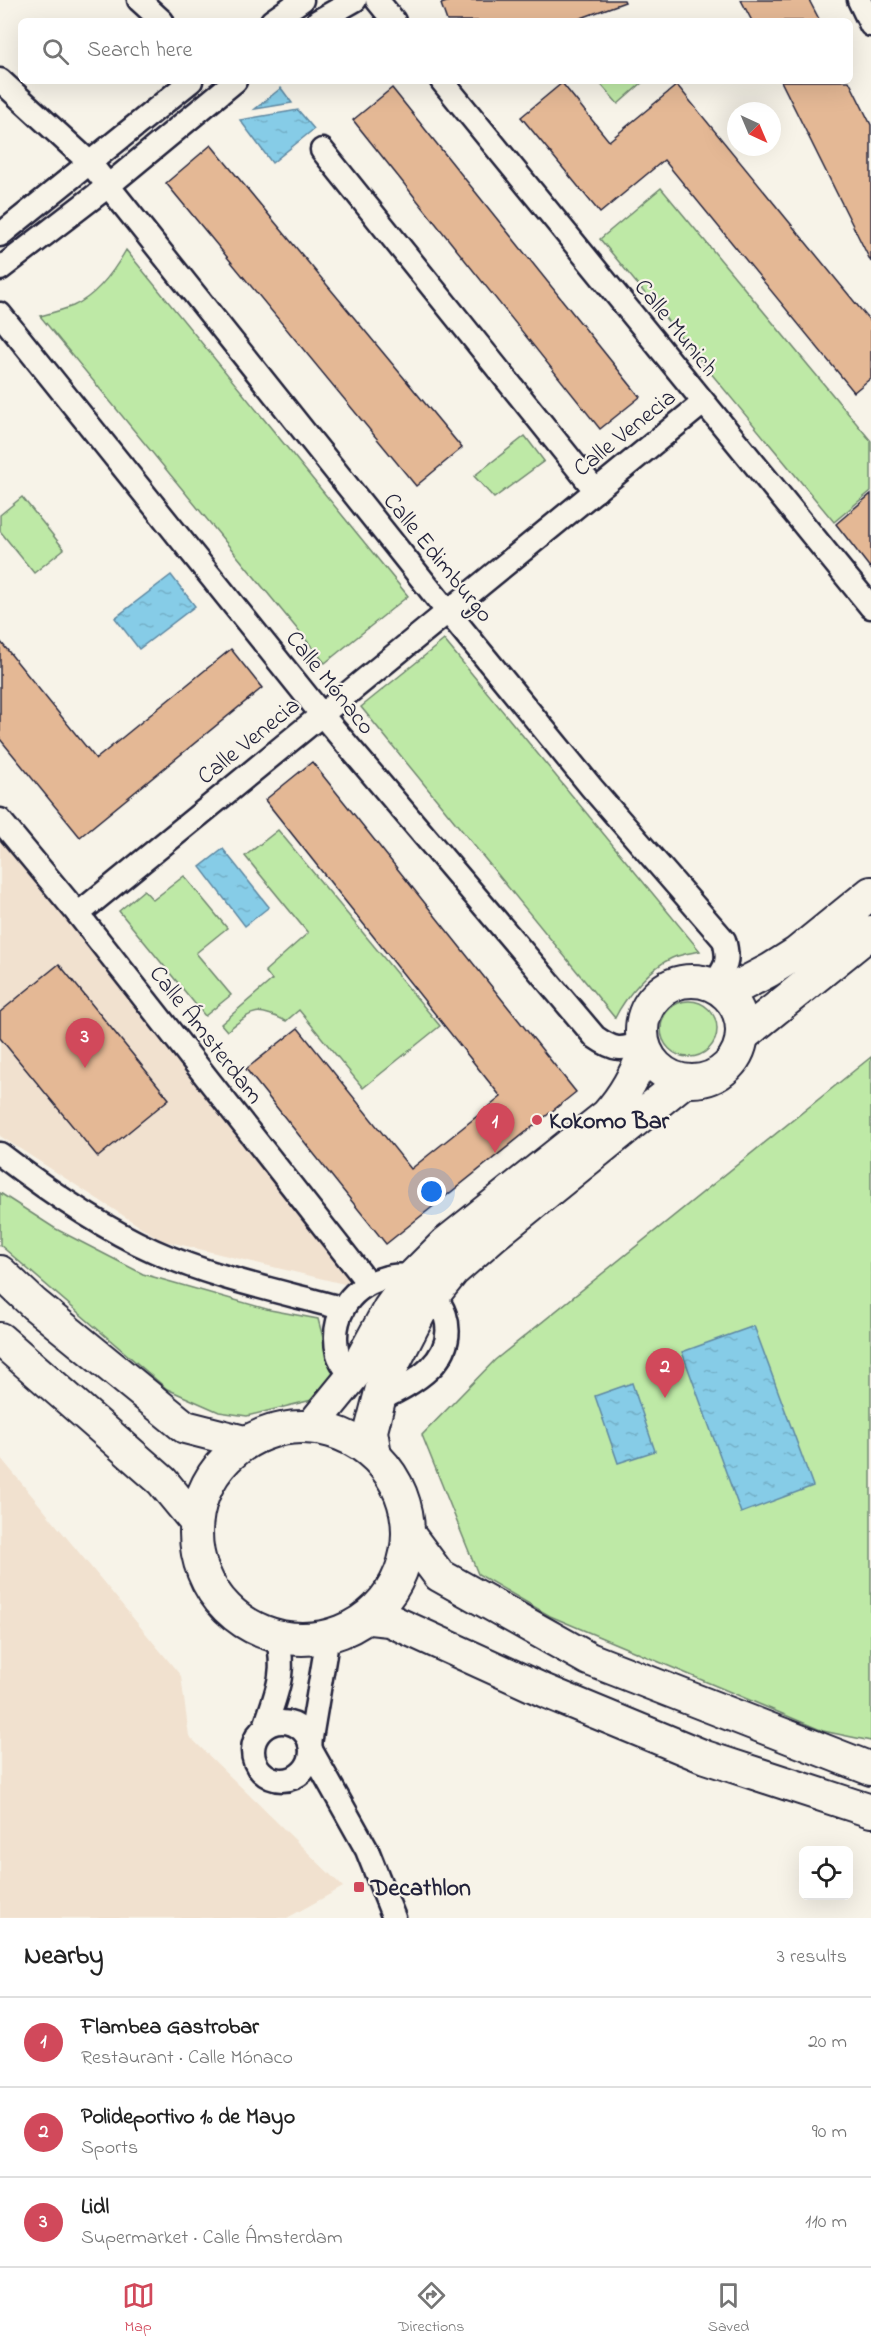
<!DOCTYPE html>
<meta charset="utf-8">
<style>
:root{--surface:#fff;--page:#f6f6f6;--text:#222;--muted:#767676;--line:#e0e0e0;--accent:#d1495b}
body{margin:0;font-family:"Indie Flower",sans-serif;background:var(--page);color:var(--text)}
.controls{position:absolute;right:18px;bottom:18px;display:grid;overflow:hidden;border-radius:9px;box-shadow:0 6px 24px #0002}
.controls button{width:54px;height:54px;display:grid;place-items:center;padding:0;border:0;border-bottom:2px solid var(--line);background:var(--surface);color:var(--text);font:30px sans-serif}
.compass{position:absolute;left:727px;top:102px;width:54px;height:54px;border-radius:50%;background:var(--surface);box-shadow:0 6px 24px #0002;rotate:136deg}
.you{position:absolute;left:432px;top:1192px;width:21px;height:21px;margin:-15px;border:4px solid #fff;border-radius:50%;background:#1a73e8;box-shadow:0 0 0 9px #1a73e833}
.badge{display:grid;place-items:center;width:39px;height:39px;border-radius:50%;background:var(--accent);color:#fff;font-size:20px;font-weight:700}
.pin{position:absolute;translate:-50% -50px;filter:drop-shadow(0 2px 3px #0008)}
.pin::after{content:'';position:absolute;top:32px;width:21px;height:18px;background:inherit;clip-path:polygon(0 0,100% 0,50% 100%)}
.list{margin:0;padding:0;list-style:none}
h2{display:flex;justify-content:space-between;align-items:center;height:78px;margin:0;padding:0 24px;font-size:26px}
h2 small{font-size:20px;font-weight:400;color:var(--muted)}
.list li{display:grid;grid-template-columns:39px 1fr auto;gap:18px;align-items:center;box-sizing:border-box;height:90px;padding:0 24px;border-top:2px solid var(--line)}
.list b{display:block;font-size:22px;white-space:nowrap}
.list p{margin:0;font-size:20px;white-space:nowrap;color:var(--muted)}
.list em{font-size:20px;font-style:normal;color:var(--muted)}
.icon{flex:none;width:33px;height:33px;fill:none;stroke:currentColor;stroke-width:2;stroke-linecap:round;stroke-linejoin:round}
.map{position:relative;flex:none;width:871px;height:1918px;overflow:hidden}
.search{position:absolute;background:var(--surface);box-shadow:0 6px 24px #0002;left:18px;right:18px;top:18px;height:66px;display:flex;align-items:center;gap:15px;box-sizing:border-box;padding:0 21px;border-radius:9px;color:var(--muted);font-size:22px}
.sheet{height:348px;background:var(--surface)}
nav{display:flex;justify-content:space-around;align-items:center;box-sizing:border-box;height:84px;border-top:2px solid var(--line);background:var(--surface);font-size:16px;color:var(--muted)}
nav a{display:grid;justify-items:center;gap:3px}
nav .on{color:var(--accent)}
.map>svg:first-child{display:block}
.built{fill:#f1e1cf}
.green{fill:#bee9a6;stroke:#708670;stroke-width:1.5}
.water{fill:url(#water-ripples);stroke:#5e88a2;stroke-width:1.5}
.building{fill:#e4b895;stroke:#22223b;stroke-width:1.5}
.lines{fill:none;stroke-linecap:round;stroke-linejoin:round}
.street-casing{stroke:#22223b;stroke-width:27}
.secondary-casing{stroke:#22223b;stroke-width:36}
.street{stroke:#f7f3e8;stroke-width:22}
.secondary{stroke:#f7f3e8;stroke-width:32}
.poi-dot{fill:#d1495b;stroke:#f7f3e8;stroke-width:2}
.labels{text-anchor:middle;stroke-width:4.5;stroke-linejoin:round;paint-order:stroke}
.street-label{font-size:24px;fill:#22223b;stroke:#f7f3e8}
.poi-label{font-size:24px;font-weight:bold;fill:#22223b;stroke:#f7f3e8;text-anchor:start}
</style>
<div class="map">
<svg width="871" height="1918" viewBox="0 0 871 1918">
<defs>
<pattern id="water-ripples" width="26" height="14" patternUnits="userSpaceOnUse" patternTransform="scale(1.5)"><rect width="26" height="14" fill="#86cce7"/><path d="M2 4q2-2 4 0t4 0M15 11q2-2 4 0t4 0" fill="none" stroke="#73afc7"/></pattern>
</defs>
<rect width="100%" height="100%" fill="#f7f3e8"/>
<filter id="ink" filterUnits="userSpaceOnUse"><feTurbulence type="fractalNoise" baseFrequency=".0167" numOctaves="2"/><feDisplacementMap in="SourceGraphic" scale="12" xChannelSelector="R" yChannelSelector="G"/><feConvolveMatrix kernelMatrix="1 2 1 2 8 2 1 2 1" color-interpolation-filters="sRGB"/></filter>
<g filter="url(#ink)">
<!-- built -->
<g class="built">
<path d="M0,808l118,146 249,317 -23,13 -183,-44 -161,-104z"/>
<path d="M0,1457l181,219 8,60 154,151 -56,31h-287z"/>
</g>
<!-- green -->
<g class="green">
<path d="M598,81h46l-26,23z"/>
<path d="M661,188l210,253v50l-37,31 -234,-283z"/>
<path d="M126,250l282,346 -83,67 -285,-347c11,-3 23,-6 33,-10 23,-10 41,-35 53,-56z"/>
<path d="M525,436l19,25 -50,37 -20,-22z"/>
<path d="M22,497l42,52 -30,24 -34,-42v-16z"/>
<path d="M444,640l256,311c-9,2 -19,3 -28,7 -21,9 -47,39 -57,60l-254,-311z"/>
<path d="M278,830l162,196 -77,62 -64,-78 -13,11c-32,-15 -33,-10 -59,10l-6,-7 51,-44 -7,-9 43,-38 -63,-77z"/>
<path d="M184,876l43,52 -31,25 35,42 -26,21 -86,-105 25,-21 9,10z"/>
<circle cx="689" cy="1029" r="28"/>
<path d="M871,1057v684l-48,-10 -273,-115 -72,-42 -56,-139 73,-75z"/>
<path d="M0,1193l56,36 87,45 127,36 48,9 16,60 -14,19 -73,18 -28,-4 -52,-23 -167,-144z"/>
</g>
<!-- water -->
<g class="water">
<path d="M281,88l11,15 -37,6z"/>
<path d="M298,110l16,19 -42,34 -32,-43z"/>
<path d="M171,575l24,31 -56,43 -24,-31z"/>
<path d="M223,849l46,58 -24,19 -45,-59z"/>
<path d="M754,1326l59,160 -72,27 -59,-161z"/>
<path d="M632,1383l23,68 -37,12 -23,-67z"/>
</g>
<!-- building -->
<g class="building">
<path d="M452,0h172l1,2 -52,19h-126l-6,-17z"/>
<path d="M741,0h68l11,21h-68z"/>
<path d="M781,81h68l22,44v137z"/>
<path d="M562,83l47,58 68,-56 194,237v56l-17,14 -190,-232 -64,53 -79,-96z"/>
<path d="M392,88l248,309 -40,32 -247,-309z"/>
<path d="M211,145l251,303 -46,38 -250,-303z"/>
<path d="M871,494v75l-35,-45z"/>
<path d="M0,641l96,118 135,-110 31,39 -182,149 -80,-98z"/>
<path d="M312,762l264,330 -190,152 -140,-175 52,-41 113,141 90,-72 -236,-297z"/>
<path d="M59,964l110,135 -71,58 -98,-119v-26z"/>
</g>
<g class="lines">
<defs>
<g id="street">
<path d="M139,0l23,21"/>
<path d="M377,0l17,21"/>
<path d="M859,0l12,25"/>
<path d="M272,21l30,-21"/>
<path d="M318,21l37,-21"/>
<path d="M0,80l90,83 358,449 144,176 132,152c6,22 2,27 -11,45"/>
<path d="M442,81l429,526"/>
<path d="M322,150l274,341"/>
<path d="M0,235l191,-154"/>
<path d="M0,269l108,-83 127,-105"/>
<path d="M0,314l322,401 273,322c20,14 25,13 48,6"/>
<path d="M0,820l78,94 290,369"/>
<path d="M78,914l625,-511"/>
<path d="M0,1154c47,36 100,73 154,97 60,27 125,40 187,57"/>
<path d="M352,1377c-5,-7 -12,-15 -14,-23 -8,-34 9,-65 43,-75 9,-3 22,-5 31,-1 15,8 28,22 33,37 14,45 -33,69 -66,85"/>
<circle cx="282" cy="1751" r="29"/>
<path d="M265,1727c11,-33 22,-55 12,-90"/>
<path d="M310,1744l18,-108"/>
<path d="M311,1750l56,100 27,68"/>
</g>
<g id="secondary">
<circle cx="692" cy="1031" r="50"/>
<path d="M726,993l44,-23 27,-17 74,-60"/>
<path d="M742,1036l129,-104"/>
<path d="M0,1272l34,32 151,123 59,15"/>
<path d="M0,1339l162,142 33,40"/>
<path d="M312,1426l40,-49 37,-68 22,-31 35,-35 161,-128c18,-20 28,-40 38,-64"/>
<circle cx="302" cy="1533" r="106"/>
<path d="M375,1455l-4,-24 12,-47 37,-72 33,-41 41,-36 190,-154"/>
<path d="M409,1535l30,40 150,84 282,110"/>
<path d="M370,1618l19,2 156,71 160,66 166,54"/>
</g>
</defs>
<!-- street casing -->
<use href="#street" class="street-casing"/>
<!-- secondary casing -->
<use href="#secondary" class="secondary-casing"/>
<!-- street -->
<use href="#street" class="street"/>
<!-- secondary -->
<use href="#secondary" class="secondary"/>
</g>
</g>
<!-- markers -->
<g class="poi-dot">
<circle cx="537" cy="1120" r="6"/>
<rect x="353" y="1881" width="12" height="12" rx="3"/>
</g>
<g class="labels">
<!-- street labels -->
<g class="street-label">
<text transform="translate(677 327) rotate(51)" y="8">Calle Munich</text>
<text transform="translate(624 432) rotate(-39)" y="8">Calle Venecia</text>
<text transform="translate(439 557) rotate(51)" y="8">Calle Edimburgo</text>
<text transform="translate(331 682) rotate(51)" y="8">Calle Mónaco</text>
<text transform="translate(248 740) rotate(-39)" y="8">Calle Venecia</text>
<text transform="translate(207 1034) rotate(52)" y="8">Calle Ámsterdam</text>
</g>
<!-- poi labels -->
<g class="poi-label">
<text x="549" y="1128">Kokomo Bar</text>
<text x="371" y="1895">Decathlon</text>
</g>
</g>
</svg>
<div class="controls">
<button><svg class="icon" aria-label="locate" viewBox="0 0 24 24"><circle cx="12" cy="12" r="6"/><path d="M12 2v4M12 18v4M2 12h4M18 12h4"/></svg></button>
</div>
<svg class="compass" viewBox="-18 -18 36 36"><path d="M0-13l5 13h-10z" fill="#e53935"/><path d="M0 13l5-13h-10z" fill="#767676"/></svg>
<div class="you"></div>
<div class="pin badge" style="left:495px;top:1153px">1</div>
<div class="pin badge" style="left:665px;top:1398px">2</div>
<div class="pin badge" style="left:85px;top:1068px">3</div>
<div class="search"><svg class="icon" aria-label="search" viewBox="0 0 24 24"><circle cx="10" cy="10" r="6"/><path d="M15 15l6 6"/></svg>Search here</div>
</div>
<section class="sheet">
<h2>Nearby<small>3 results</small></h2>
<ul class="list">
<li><span class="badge">1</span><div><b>Flambea Gastrobar</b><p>Restaurant · Calle Mónaco</p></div><em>20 m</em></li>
<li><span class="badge">2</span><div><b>Polideportivo 1º de Mayo</b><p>Sports</p></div><em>90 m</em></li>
<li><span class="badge">3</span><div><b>Lidl</b><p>Supermarket · Calle Ámsterdam</p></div><em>110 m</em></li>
</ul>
</section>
<nav>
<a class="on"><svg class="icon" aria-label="map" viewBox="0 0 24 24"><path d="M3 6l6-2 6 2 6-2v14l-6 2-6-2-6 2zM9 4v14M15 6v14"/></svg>Map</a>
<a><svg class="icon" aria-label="directions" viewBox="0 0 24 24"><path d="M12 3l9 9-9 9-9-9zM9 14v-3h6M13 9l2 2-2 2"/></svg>Directions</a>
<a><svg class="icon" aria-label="saved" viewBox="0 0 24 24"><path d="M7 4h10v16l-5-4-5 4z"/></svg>Saved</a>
</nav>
